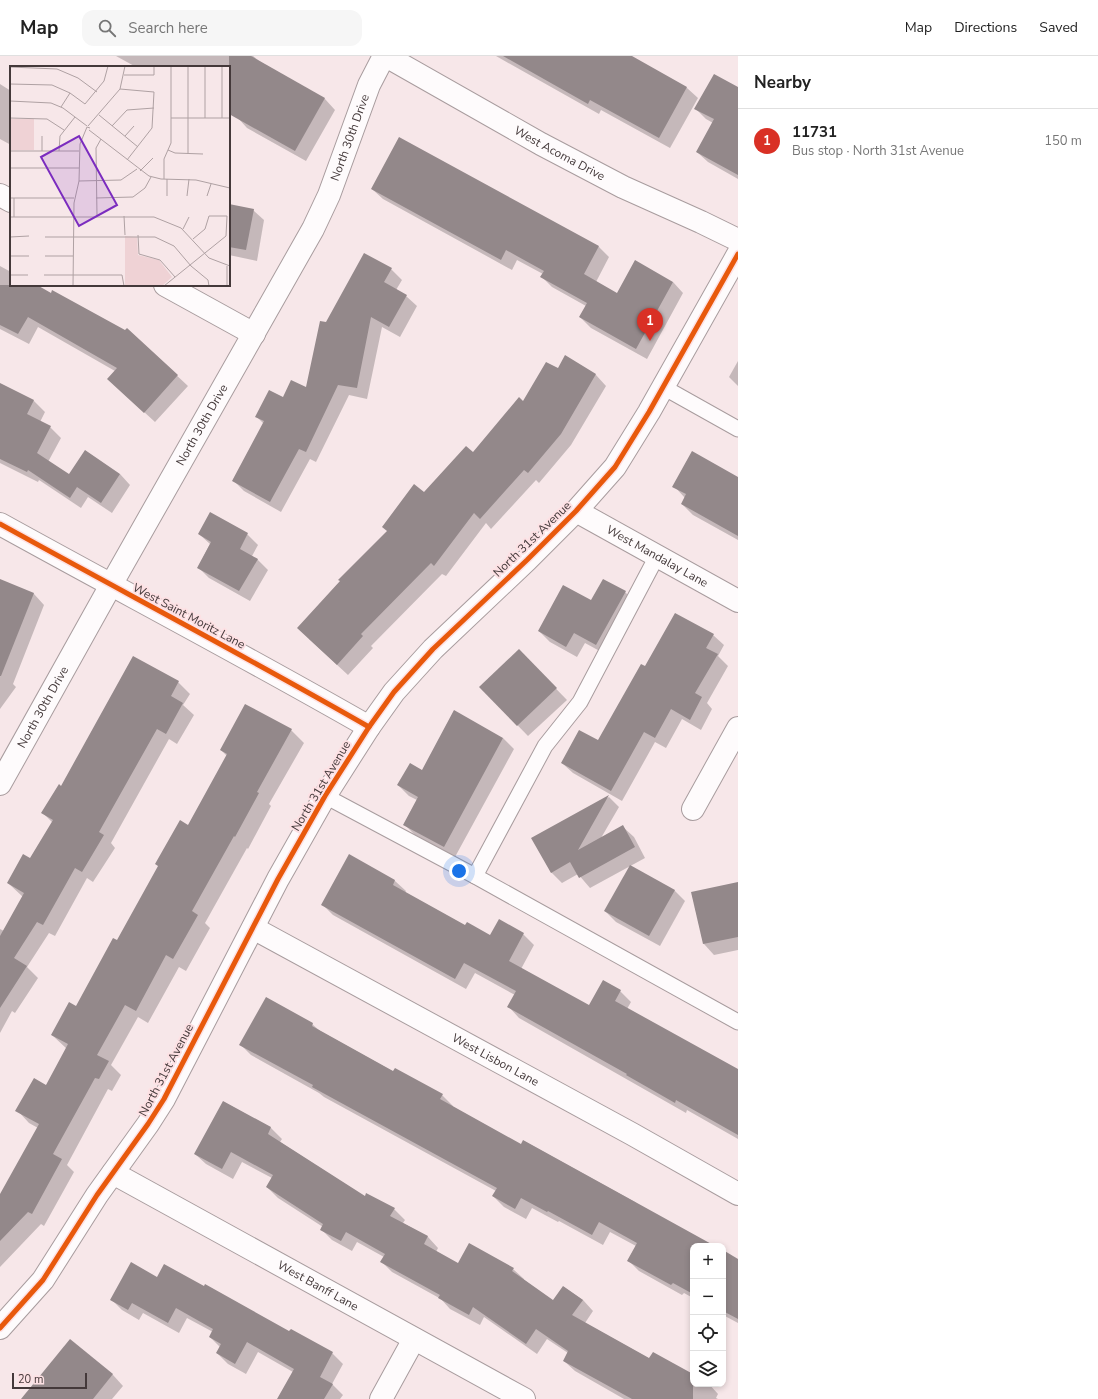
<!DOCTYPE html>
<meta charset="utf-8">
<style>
:root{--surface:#fff;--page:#f6f6f6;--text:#222;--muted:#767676;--line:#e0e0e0;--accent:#d93025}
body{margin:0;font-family:"Nunito Sans",sans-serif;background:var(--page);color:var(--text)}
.controls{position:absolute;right:12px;bottom:12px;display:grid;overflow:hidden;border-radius:8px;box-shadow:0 2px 6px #0003}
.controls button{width:36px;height:36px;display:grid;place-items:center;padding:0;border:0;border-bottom:1px solid var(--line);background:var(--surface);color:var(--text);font:20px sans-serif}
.scale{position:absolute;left:12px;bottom:10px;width:75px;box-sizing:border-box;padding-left:4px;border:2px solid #44393a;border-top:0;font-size:11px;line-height:14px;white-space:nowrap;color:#44393a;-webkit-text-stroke:3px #fde1e4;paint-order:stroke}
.you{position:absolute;left:459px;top:815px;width:14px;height:14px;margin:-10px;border:3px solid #fff;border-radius:50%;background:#1a73e8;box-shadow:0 0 0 6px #1a73e833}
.badge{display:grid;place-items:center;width:26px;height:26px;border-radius:50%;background:var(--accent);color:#fff;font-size:13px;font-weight:700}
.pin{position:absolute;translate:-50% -33px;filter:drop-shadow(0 1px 2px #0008)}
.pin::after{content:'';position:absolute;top:21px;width:14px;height:12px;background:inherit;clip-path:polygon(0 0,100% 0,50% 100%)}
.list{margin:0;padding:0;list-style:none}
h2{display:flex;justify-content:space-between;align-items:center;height:52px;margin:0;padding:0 16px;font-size:17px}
h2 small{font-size:13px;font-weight:400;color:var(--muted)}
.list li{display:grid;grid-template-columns:26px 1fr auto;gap:12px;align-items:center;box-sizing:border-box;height:64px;padding:0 16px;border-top:1px solid var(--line)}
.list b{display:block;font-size:15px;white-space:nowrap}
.list p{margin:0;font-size:13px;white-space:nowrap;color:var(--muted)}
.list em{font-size:13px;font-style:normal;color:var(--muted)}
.icon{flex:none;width:22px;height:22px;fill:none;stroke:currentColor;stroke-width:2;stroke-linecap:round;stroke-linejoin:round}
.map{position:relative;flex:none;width:738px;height:1343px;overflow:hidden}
header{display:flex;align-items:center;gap:24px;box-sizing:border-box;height:56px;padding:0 20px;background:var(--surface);border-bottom:1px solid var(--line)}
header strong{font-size:19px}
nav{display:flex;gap:22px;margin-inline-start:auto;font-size:14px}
.search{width:280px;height:36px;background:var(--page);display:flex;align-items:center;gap:10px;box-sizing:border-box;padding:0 14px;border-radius:12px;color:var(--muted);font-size:15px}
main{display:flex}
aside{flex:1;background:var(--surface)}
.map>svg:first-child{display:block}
.shadow{fill:#0003}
.building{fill:#93888a}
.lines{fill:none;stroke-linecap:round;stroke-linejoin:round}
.service-casing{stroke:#a89c9e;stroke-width:17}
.minor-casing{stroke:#a89c9e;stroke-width:24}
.tertiary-casing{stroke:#a89c9e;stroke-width:24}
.service{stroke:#fefbfc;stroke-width:15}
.minor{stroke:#fefbfc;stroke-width:22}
.tertiary{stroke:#fefbfc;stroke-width:22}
.cycleway-casing{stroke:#fde1e4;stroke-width:8}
.cycleway{stroke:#e8590c;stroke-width:5}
.labels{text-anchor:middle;stroke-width:4;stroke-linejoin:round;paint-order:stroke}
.street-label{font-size:12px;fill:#44393a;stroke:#fde1e4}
.inset-road{fill:none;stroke:#afa1a3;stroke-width:1}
.view{fill:#7b2cbf;fill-opacity:0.15;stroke:#7b2cbf;stroke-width:2}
.inset-edge{fill:none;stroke:#44393a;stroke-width:2}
</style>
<header>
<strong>Map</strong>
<div class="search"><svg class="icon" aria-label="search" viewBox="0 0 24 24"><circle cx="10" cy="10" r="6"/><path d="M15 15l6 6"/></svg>Search here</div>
<nav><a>Map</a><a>Directions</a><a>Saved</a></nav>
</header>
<main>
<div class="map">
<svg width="738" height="1343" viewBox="0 0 738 1343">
<rect width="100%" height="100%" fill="#f7e7e9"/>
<!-- shadow -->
<g class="shadow">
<path d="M116,0h137l6,5 66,38 10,11 -29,51 -59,-33 -9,-10 -9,-5v-46h-74l-2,-1 -1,1h-16z"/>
<path d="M496,0h134l57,32 11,10 -28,50 -69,-38 -2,4z"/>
<path d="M0,28l11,7v54l-11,-6z"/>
<path d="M738,32v91l-30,-17 -11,-10 16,-29 -7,-4 -10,-10z"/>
<path d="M372,133l227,58 10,10 -13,25 21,12 56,-12 10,11 -36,66 -56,-31 -11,-11 6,-11 -34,-19 -10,-10 1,-3 -26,-14 -5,10 -129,-71z"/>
<path d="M229,149l24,5 11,10 -7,41 -28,-6z"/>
<path d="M0,210l11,6v13h24l90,47 2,-3 61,57 -33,36 -36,-33 -4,-18 -77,-44 -9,17 -29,-15z"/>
<path d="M391,213l11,11 -6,10 10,6 11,10 -17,31 -18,-10 -15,72 -18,-4 -33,67 -6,-3 -29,53 -37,-21 -11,-11 31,-56 -7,-7 26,-19 24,-10 19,-65z"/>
<path d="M565,301l31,18 10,11 -35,59 -32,38 -3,-3 -45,49 -5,-6 -40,53 -4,-2 -71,72 2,2 -25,27 -39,-36 115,-146 49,-40 85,-83z"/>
<path d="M738,305v25l-9,-9z"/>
<path d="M1,328l33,17 11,11 -5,10 10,5 11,11 -13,24 21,13 51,-1 10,11 -18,28 -24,-16 -7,11 -42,-28 -1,2 -38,-19z"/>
<path d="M738,422v62l-45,-25 -11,-11 3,-6 -11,-12z"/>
<path d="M210,458l37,20 11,11 -6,11 5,3 11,11 -18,31 -41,-23 -11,-11 12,-23 -11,-10z"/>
<path d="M0,524l34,14 10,11 -31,79 3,3 -16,22z"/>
<path d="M625,536l11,11 -29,52 -22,-12 -8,14 -27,-15 -11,-11 52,-29z"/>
<path d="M713,579l11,10 -6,11 10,10 -21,37 5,6 -11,21 -19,-11 -16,29 -11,-6 -33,59 -49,-28 -11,-10 36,-22z"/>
<path d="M529,605l38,39 -39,36 -48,-49z"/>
<path d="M178,626l12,12 -7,11 11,10 -17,29 -8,-5 -58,104 4,5 -22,34 -6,-4 -32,58 -6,-3 -22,34 11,11 -23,35 -3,-2 -12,22v-104l4,2 19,-34 -15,-14 22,-24 23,-36 -10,-10 19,-26z"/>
<path d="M291,674l13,13 -35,61 2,2 -23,43 -1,-1 -42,75 5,5 -24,43 -7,-4 -31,56 -10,-6 -27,48 10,10 -9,16 -4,-2 -41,76 7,7 -30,54 -3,-2 -41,43v-71l38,-68 -9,-5 -12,-13 29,-24 21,-37 -15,-14 24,-28 42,-65 70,-116 39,-70 -6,-6z"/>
<path d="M503,682l11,11 -59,108 -40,-22 -11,-11 13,-24 -8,-4 -11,-11 24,-14z"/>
<path d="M609,741l10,10 -18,31 22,-11 11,10 11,21 -55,30 -12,-14 -16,9 -11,-11 -18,-34z"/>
<path d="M350,800l45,25 11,10 -1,2 61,34 25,9 32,-2 11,11 -13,24 69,38 30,-16 11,11 -4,7 111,61v69l-51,-29 -1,3 -167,-95 -10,-11 6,-12 -40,-22 -9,16 -133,-74 -10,-10z"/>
<path d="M738,827v67l-24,5 -10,-11 -12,-51z"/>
<path d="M674,834l11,11 -25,45 -44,-24 -11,-11z"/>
<path d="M312,968l8,7 74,41 1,-3 47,26 11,11v1l68,38 3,-4 111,61 4,4 72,40h-18v52l-9,-5 -2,2 -43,-24 -11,-11 8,-14 -26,-14 -7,13 -44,-24 -1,1 -26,-14 -6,11 -22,-12 -11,-11 3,-5 -172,-94 -5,-4 -68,-38 -10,-10z"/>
<path d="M224,1046l47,26 11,11 -2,3 85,55 29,12 11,11 -2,3 25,14 10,11 -2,4 22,13 55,4 11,10v1l30,22 10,-15 19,13 10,11 -8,12 65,36 43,16v9h16l9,10 -2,4 2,1h-94l-49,-28 -11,-10 4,-8 -21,-14 -10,15 -53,-37 -4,8 -30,-16 -9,-10 -49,-27 -11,-11 3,-4 -27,-15 -5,9 -20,-11 -11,-11 2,-2 -45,-29 -11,-11 5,-9 -30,-16 -9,17 -27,-15 -11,-10z"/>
<path d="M723,1196l15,8v63l-15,-8z"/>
<path d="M157,1222l133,55 42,20 11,11 -11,20 11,11 -3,4h-62l15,-27 -35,-20 -12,22 -18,-10 -11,-11 3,-6 -10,-10 3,-5 -26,-14 -8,15 -36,-20 -4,7 -17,-10 -11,-11z"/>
<path d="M70,1284l43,35 10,11 -11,13h-90z"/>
</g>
<!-- building -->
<g class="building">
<path d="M229,0h22l74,42 -30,53 -66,-37z"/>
<path d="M503,0h129l55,31 -28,51 -69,-38 -2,4z"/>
<path d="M714,18l24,13v88l-42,-23 18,-33 -20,-10z"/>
<path d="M399,81l200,109 -15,28 33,19 18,-33 38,22 -37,67 -57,-32 8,-14 -47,-26 4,-6 -38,-21 -5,10 -130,-71z"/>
<path d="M229,148l25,5 -8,41 -17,-3z"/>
<path d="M364,197l28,15 -8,14 23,13 -18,32 -18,-10 -14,71 -19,-3 -32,67 -7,-3 -29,53 -38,-21 32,-60 -9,-4 14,-27 14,7 8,-17 15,7 14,-66 6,1z"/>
<path d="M0,229h37l14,8 1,-3 73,40 2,-2 51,47 -34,38 -37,-34 10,-11 -89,-51 -10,17 -18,-9z"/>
<path d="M565,299l31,19 -35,60 -33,39 -4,-3 -44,49 -6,-6 -40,53 -3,-3 -70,71 2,2 -26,29 -40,-37 43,-47 -2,-1 49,-49 -5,-4 32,-43 10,8 42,-46 7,6 46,-55 4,4 23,-39 12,6z"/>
<path d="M0,327l34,17 -7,14 24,12 -14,27 32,21 16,-24 35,24 -19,29 -24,-16 -7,11 -42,-28 -1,2 -27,-13z"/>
<path d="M692,395l46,26v59l-57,-32 5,-10 -14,-7z"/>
<path d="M210,456l38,21 -8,16 18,10 -19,32 -42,-23 14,-26 -13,-8z"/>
<path d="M0,523l34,14 -33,83h-1z"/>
<path d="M603,523l23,12 -30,54 -22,-12 -8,14 -28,-16 25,-46 28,15z"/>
<path d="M675,557l39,21 -8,14 12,6 -23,39 7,4 -12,23 -19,-11 -16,29 -11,-6 -33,59 -50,-28 18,-33 19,10 43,-76 4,2z"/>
<path d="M519,593l38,39 -40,38 -38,-39z"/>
<path d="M133,600l46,25 -8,15 12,7 -17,31 -9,-5 -58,103 5,3 -22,37 -7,-4 -32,57 -6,-3 -23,36 13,8 -27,42v-72l24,-43 -17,-10 16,-29 7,4 23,-38 -12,-7 18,-29 2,2z"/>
<path d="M245,648l47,25 -35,63 2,1 -24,44 -1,-1 -42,75 6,4 -25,44 -7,-4 -30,56 -11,-6 -28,50 12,6 -10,18 -4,-1 -42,76 9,5 -30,55 -4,-2 -28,29v-47l39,-70 -24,-13 19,-33 12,7 22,-41 -17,-9 18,-33 7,4 37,-68 4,2 41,-74 -3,-2 25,-44 8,5 39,-71 -7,-4z"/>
<path d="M454,654l49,28 -59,109 -41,-22 15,-28 -21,-12 13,-22 12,7z"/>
<path d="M609,739l-31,55 45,-25 12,22 -56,31 -9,-16 -19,11 -20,-35z"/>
<path d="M349,798l46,26 -2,5 72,40 2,-3 23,13 9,-16 25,14 -15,28 80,44 14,-25 18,10 -6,11 123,68v66l-62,-35 -1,3 -49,-28 1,-1 -120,-67 9,-16 -52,-28 -9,16 -134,-74z"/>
<path d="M630,809l45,25 -26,46 -45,-25z"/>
<path d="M738,826v55l-35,7 -12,-52z"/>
<path d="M266,941l47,26 -1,3 81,45 2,-3 48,26 -3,5 81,45 2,-4 192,106h-22v48l-20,-11 -2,2 -44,-24 10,-18 -38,-21 -7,13 -44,-24 -1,1 -26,-14 -6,11 -23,-13 5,-8 -185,-101 1,-2 -74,-40z"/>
<path d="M223,1045l48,26 -3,7 97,62 1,-3 29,15 -5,8 38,20 -4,8 34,19 11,-20 45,25 -2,3 41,29 10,-14 20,14 -11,15 77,43 4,-6 40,22v25h-61l-69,-38 5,-10 -32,-22 -10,15 -53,-37 -4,8 -31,-17 2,-3 -60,-33 5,-8 -39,-22 -5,9 -21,-11 3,-6 -57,-37 7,-12 -42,-23 -9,17 -28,-15z"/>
<path d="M723,1194l15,9v60l-15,-8z"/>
<path d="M131,1206l26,15 7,-13 40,22 1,-2 84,47 2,-2 42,23 -13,25 13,7 -9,15h-47l17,-30 -47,-27 -12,22 -19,-11 5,-9 -12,-7 4,-8 -37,-21 -8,15 -36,-20 -4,7 -18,-10z"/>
<path d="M70,1283l43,35 -20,25h-72z"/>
</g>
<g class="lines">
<defs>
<g id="service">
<path d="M663,331l75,42"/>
<path d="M325,740l150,80 263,146"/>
<path d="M475,820l70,-130 35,-44 77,-146"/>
</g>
<g id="minor">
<path d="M0,139l11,6"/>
<path d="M165,229l89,49"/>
<path id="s1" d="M576,455l162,90"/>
<path d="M0,468c123,68 247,133 369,203"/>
<path id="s2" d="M0,728l111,-199 202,-356 16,-34 40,-110 15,-29"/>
<path d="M693,753l45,-81"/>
<path id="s3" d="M253,872l379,206 106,60"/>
<path id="s4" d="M113,1117l411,226"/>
<path d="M381,1343l33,-60"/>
</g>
<g id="tertiary">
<path id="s5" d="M386,0l155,88 82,43 78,35 37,18"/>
<path d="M0,1272l43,-48 54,-85 51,-71 16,-25 114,-220 47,-83 44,-69 25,-35 39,-43 94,-89 49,-49 39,-44 34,-55 89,-158"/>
</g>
</defs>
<!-- service casing -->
<use href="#service" class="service-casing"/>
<!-- minor casing -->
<use href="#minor" class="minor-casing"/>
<!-- tertiary casing -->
<use href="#tertiary" class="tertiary-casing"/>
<!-- service -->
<use href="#service" class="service"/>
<!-- minor -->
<use href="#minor" class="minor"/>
<!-- tertiary -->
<use href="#tertiary" class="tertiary"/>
<defs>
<g id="cycleway">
<path d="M0,468c123,68 247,133 369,203"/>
<path d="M0,1272l43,-48 54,-85 51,-71 16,-25 114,-220 47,-83 44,-69 25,-35 39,-43 94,-89 49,-49 39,-44 34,-55 89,-158"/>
</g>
</defs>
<!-- cycleway casing -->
<use href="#cycleway" class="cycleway-casing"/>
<!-- cycleway -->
<use href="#cycleway" class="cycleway"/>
</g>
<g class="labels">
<!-- street labels -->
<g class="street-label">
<text dy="4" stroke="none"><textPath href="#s2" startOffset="736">North 30th Drive</textPath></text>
<text dy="4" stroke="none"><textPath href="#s5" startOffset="199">West Acoma Drive</textPath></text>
<text dy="4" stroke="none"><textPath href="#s2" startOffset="412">North 30th Drive</textPath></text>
<text transform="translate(532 483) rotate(-44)" y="4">North 31st Avenue</text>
<text dy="4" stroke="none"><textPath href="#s1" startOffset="93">West Mandalay Lane</textPath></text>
<text transform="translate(189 560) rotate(28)" y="4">West Saint Moritz Lane</text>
<text dy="4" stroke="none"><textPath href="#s2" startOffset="88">North 30th Drive</textPath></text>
<text transform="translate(321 730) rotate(-59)" y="4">North 31st Avenue</text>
<text dy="4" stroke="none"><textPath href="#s3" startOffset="276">West Lisbon Lane</textPath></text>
<text transform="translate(166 1014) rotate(-62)" y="4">North 31st Avenue</text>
<text dy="4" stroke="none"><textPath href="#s4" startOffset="234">West Banff Lane</textPath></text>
</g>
</g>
<!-- overview -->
<g transform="translate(10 10)">
<rect width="220" height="220" fill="#f7e7e9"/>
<path d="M0,53h24v31h-24zM115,170l12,1 1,18 21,5 13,17 -10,9h-37z" fill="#efd2d5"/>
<path class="inset-road" d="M0,1l47,2 21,9 19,14M114,9h30v-9M0,18l42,1 18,8 15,11 19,-23 4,-15M110,23l34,3 -2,36 -25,32M0,35l41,2 12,5 24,18M51,41l9,-14M89,49l39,32M0,52l37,1 17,11M161,52h59M195,52v-52M212,52v-52M78,60l32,-37 5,-23M102,60l15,-16 27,-2M79,64l60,46 12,3 35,1 34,8M32,70v15M115,70l9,-10M158,84l7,3 28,1M0,85h69M49,85l1,-15 15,-19M178,88v-88M0,102h69M130,105l13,-13M154,113v-20l7,-16v-77M69,115l42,-1 16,-11M157,130v-17M177,130l2,-17M197,130l4,-12M0,132h64M86,132l37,-1 12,-9 6,-11M87,150l-1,-68 5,-9M114,150l1,19M0,151h144l27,11 28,30 21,8M4,151v-19M173,163l6,-12M128,169l1,19 21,6 15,17M0,171l19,-1M35,171h110l19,9 17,20 17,14 1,6M0,190h19M35,190h28M0,209h18M34,209h78l2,11M63,220l1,-83 5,-22 1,-37 7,-17 3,1M154,220l62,-50 1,-20h-18l-4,13 -12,10M217,220v-20"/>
<path class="view" d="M69,70l38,69 -38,21 -38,-69z"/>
<rect width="220" height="220" class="inset-edge"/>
</g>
</svg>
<div class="controls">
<button>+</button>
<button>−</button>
<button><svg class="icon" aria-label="locate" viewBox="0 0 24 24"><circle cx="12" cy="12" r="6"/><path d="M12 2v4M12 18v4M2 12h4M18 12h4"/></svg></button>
<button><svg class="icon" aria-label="layers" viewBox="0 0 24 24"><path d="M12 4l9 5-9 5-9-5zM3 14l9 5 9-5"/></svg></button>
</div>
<div class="scale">20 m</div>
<div class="you"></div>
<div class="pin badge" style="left:650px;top:285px">1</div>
</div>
<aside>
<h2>Nearby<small></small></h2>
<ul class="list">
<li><span class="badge">1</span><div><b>11731</b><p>Bus stop · North 31st Avenue</p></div><em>150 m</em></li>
</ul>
</aside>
</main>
